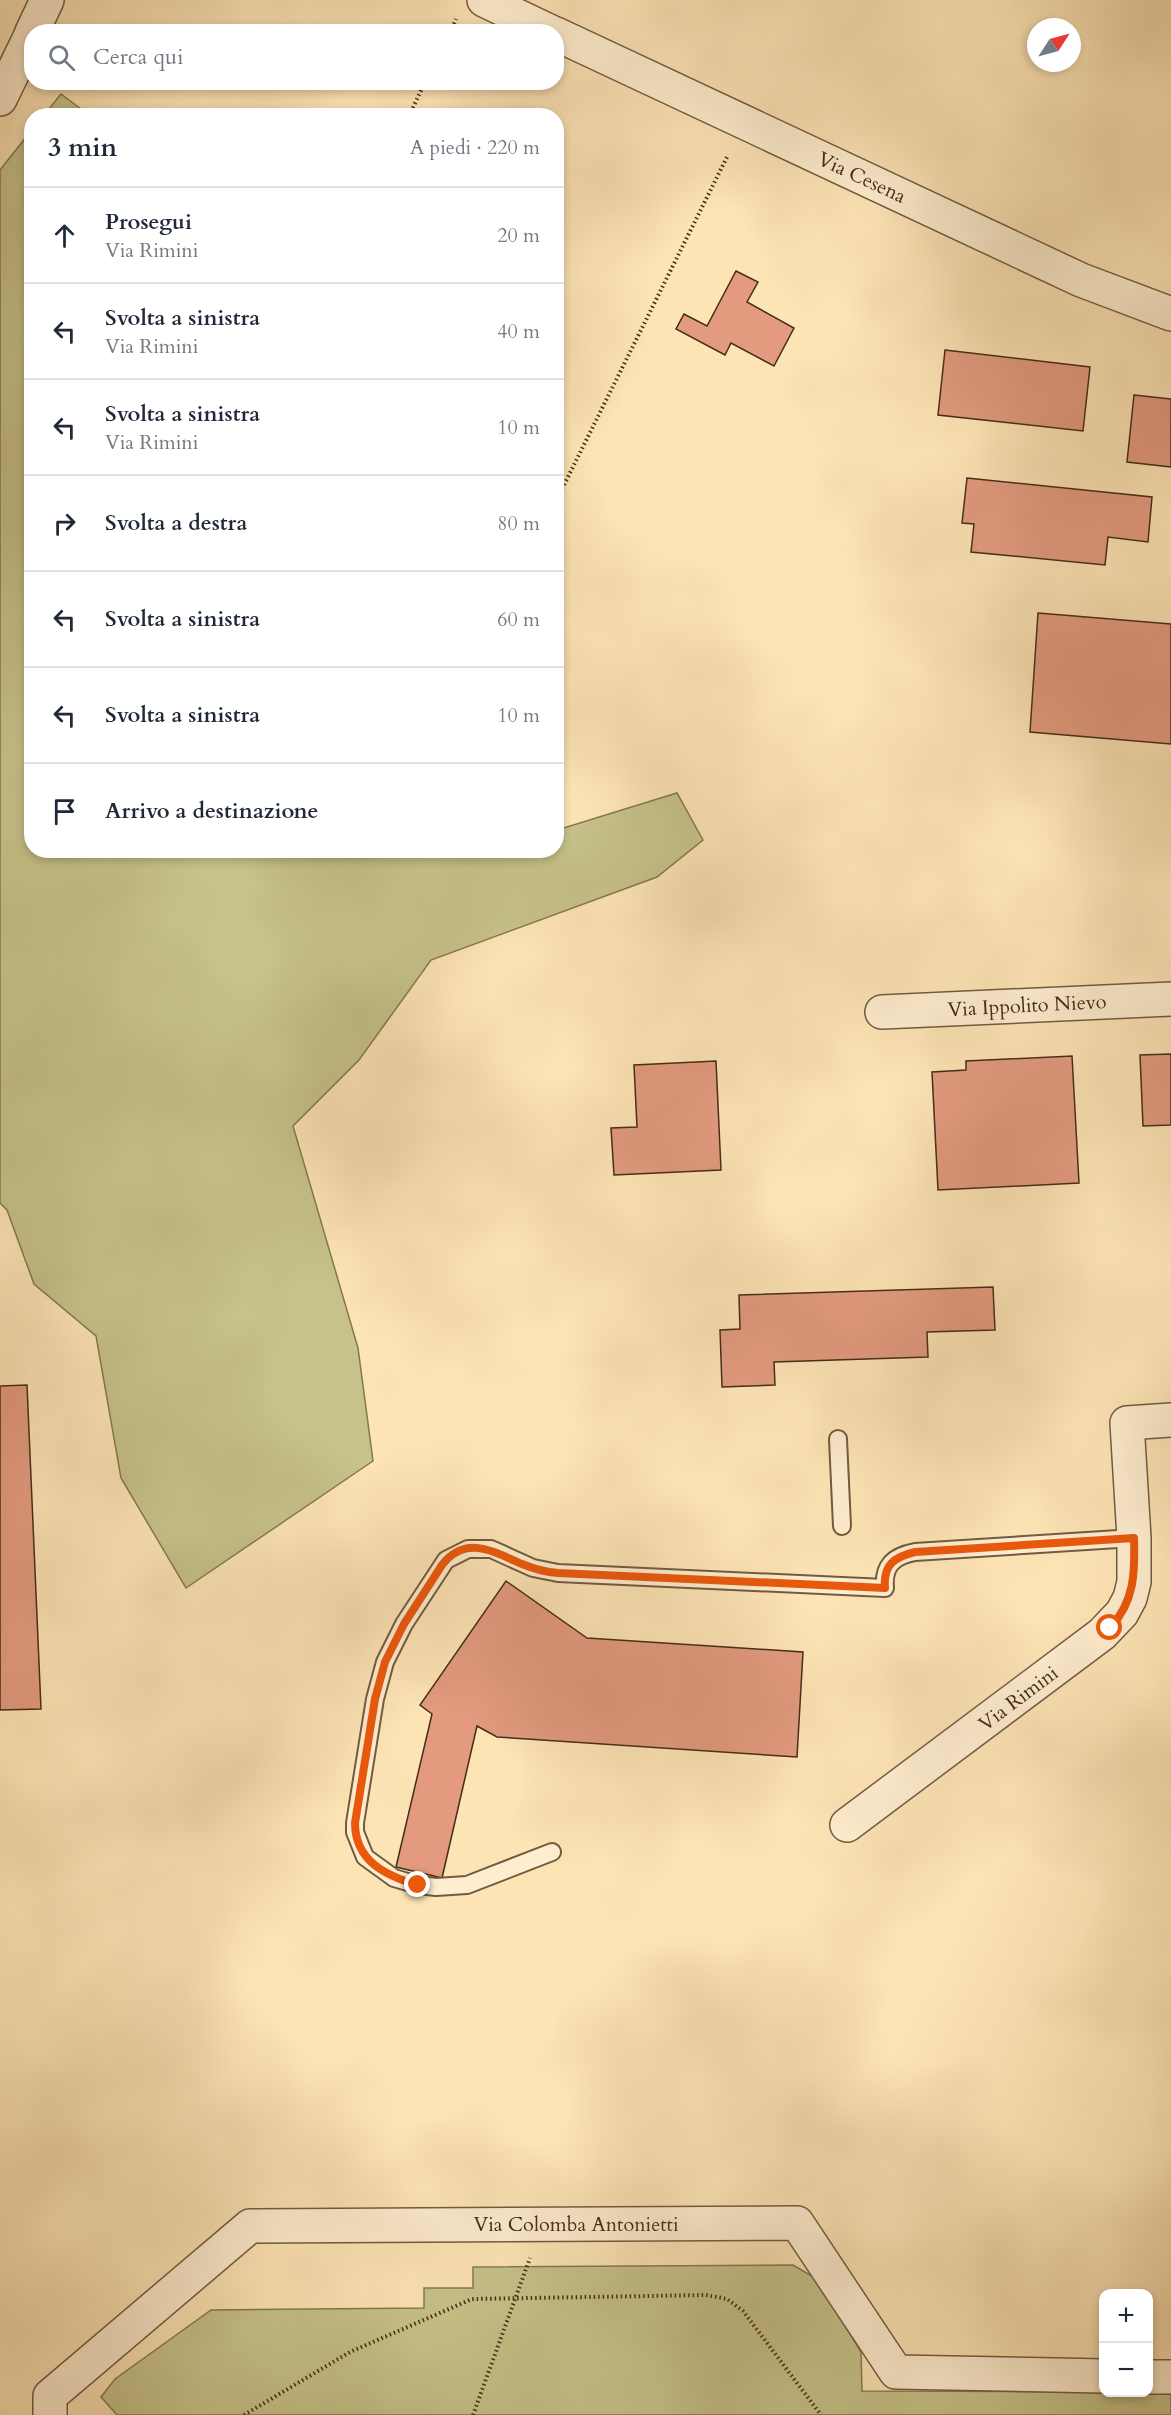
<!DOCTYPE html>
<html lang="it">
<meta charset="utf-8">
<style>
:root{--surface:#fff;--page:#f2f2f3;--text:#1f2937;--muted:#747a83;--line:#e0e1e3}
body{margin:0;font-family:Cardo,serif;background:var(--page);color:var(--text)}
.controls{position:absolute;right:18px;bottom:18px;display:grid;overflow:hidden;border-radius:12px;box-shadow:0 3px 9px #0003}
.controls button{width:54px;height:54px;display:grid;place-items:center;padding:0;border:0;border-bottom:2px solid var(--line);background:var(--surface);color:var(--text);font:30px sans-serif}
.compass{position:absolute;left:1027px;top:18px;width:54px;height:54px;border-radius:50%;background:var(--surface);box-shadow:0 3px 9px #0003;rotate:54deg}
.stop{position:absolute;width:18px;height:18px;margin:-14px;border:4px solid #ea580c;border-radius:50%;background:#fff}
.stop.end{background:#ea580c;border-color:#fff;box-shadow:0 2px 6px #0008}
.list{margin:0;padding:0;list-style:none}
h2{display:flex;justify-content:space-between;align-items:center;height:78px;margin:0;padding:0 24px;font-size:26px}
h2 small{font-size:20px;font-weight:400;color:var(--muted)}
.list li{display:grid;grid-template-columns:39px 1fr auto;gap:18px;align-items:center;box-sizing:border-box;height:96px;padding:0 24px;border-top:2px solid var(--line)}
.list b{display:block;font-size:22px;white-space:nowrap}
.list p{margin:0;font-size:20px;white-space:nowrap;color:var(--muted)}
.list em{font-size:20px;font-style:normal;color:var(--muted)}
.icon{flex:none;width:33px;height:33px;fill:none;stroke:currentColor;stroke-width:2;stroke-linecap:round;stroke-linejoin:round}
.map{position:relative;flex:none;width:1171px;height:2415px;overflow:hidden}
.search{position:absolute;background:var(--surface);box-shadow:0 3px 9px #0003;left:24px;top:24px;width:540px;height:66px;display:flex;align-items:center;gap:15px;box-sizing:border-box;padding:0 21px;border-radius:24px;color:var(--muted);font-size:22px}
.panel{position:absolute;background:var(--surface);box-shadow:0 3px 9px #0003;left:24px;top:108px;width:540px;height:750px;border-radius:24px}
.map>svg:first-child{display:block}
.green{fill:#c6c289;stroke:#847851;stroke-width:1.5}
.building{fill:#e39a7f;stroke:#432d19;stroke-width:1.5}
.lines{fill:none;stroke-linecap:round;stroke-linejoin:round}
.lane-casing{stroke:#725b40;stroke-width:20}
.street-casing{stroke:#725b40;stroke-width:36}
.path{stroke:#432d19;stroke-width:4;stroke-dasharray:1.5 3;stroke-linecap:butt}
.lane{stroke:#feedcf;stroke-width:16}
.street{stroke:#feedcf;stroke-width:33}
.route{stroke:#ea580c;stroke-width:8}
.labels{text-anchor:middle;stroke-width:5;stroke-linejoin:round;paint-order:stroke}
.street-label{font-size:20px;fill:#432d19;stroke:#feedcf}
</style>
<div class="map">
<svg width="1171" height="2415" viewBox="0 0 1171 2415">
<rect width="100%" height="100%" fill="#fde4b5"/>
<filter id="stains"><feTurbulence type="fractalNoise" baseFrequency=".00333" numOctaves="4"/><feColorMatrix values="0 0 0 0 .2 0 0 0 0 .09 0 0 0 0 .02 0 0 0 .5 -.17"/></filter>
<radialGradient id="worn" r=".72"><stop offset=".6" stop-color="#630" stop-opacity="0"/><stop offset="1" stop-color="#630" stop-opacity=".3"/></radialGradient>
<!-- green -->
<g class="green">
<path d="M61,94l28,21h-45z"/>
<path d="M31,131l1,719h402l34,7 21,-6 67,-1 1,-20 120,-37 26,47 -46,37 -226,83 -72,100 -66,66 65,222 15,113 -187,127 -65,-110 -25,-142 -62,-52 -27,-74 -7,-7v-1033z"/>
<path d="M793,2265l24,14 44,73 1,39 286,1 23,-2v25h-1054l-16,-18 14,-18 96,-69 213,-2v-20h49v-21z"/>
</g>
<!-- building -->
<g class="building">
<path d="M736,271l22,11 -11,20 47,26 -20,38 -43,-23 -6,12 -49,-26 8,-15 23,12z"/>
<path d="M945,350l145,17 -7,64 -145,-16z"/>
<path d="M1134,395l37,4v68l-44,-5z"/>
<path d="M967,478l185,19 -4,45 -40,-5 -3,28 -134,-13 3,-28 -12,-1z"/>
<path d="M1038,613l133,11v120l-141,-12z"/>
<path d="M1171,1054v71l-28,1 -3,-71z"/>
<path d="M1072,1056l7,127 -141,7 -6,-118 34,-2v-9z"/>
<path d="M716,1061l5,109 -107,5 -3,-47 26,-1 -3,-62z"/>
<path d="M993,1287l2,43 -68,2 1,25 -154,5 1,23 -53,2 -2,-57 20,-1 -1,-34z"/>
<path d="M27,1385l14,324 -41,1v-324z"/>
<path d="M506,1581l81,57 216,14 -6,105 -300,-20 -20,-11 -35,152 -46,-11 36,-153 -12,-9z"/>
</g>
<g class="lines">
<defs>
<g id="lane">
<path d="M838,1439l4,87"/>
<path d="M552,1852l-85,33 -31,2 -18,-2 -24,-7 -29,-21 -10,-25v-9l20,-124 10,-37 19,-38 42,-64 22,-11h23l42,19 25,5 327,15c-2,-23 9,-32 30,-36l219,-14"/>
</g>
<g id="street">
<path d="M484,0l67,32"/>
<path d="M32,32l15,-32"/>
<path d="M556,34l525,246 90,34"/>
<path d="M0,99l32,-66"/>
<path d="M882,1012l289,-13"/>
<path d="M847,1825l255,-191 20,-21 8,-15 4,-16v-44l-7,-115 44,-3"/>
<path d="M1148,2377h23"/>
<path d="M50,2415v-19l200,-170 547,-3 99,149 208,4"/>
</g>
</defs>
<!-- lane casing -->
<use href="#lane" class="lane-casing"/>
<!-- street casing -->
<use href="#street" class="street-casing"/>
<!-- path -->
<g class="path">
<path d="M450,32l6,-13"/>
<path d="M409,116l16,-34"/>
<path d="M556,501l172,-346"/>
<path d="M244,2415l106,-63 122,-53 234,-4 21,4 16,12 78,104"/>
<path d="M473,2415l57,-157"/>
</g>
<!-- lane -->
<use href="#lane" class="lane"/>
<!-- street -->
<use href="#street" class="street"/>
</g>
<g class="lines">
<!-- route -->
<path class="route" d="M418,1885c-32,-9 -63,-24 -63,-62l20,-124 10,-37 19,-38 38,-59c24,-31 52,-13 80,-1 12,5 23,8 36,9l327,15c-2,-23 9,-31 30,-36l219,-14c1,34 1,63 -24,90"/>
</g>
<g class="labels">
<!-- street labels -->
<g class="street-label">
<text transform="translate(862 177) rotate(25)" y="7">Via Cesena</text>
<text transform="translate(1027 1005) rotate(-3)" y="7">Via Ippolito Nievo</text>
<text transform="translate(1018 1698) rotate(-37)" y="7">Via Rimini</text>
<text x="576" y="2231">Via Colomba Antonietti</text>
</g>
</g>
<rect width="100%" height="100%" filter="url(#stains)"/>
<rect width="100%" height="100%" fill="url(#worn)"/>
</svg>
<div class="controls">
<button>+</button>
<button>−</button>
</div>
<svg class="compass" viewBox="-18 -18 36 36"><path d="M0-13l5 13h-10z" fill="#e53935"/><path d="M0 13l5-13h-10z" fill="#747a83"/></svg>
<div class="stop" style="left:1110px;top:1628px"></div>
<div class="stop end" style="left:418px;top:1885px"></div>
<div class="search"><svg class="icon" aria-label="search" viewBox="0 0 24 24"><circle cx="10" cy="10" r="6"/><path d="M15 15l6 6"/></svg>Cerca qui</div>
<section class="panel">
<h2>3 min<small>A piedi · 220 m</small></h2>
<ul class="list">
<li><svg class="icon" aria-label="ahead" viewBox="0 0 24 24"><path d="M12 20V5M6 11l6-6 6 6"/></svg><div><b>Prosegui</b><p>Via Rimini</p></div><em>20 m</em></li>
<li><svg class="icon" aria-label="left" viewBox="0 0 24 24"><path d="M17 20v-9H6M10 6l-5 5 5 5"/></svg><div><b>Svolta a sinistra</b><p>Via Rimini</p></div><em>40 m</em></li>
<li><svg class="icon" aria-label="left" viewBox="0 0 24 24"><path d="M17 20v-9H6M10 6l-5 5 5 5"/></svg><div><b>Svolta a sinistra</b><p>Via Rimini</p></div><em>10 m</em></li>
<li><svg class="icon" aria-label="right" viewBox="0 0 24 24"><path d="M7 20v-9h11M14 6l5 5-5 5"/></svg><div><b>Svolta a destra</b></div><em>80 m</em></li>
<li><svg class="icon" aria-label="left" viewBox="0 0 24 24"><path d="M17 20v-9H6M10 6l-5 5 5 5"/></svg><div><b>Svolta a sinistra</b></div><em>60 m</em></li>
<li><svg class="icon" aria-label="left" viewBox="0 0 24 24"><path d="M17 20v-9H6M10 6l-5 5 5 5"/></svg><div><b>Svolta a sinistra</b></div><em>10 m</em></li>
<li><svg class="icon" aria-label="arrive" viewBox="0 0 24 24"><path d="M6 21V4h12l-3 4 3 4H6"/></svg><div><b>Arrivo a destinazione</b></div></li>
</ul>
</section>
</div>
